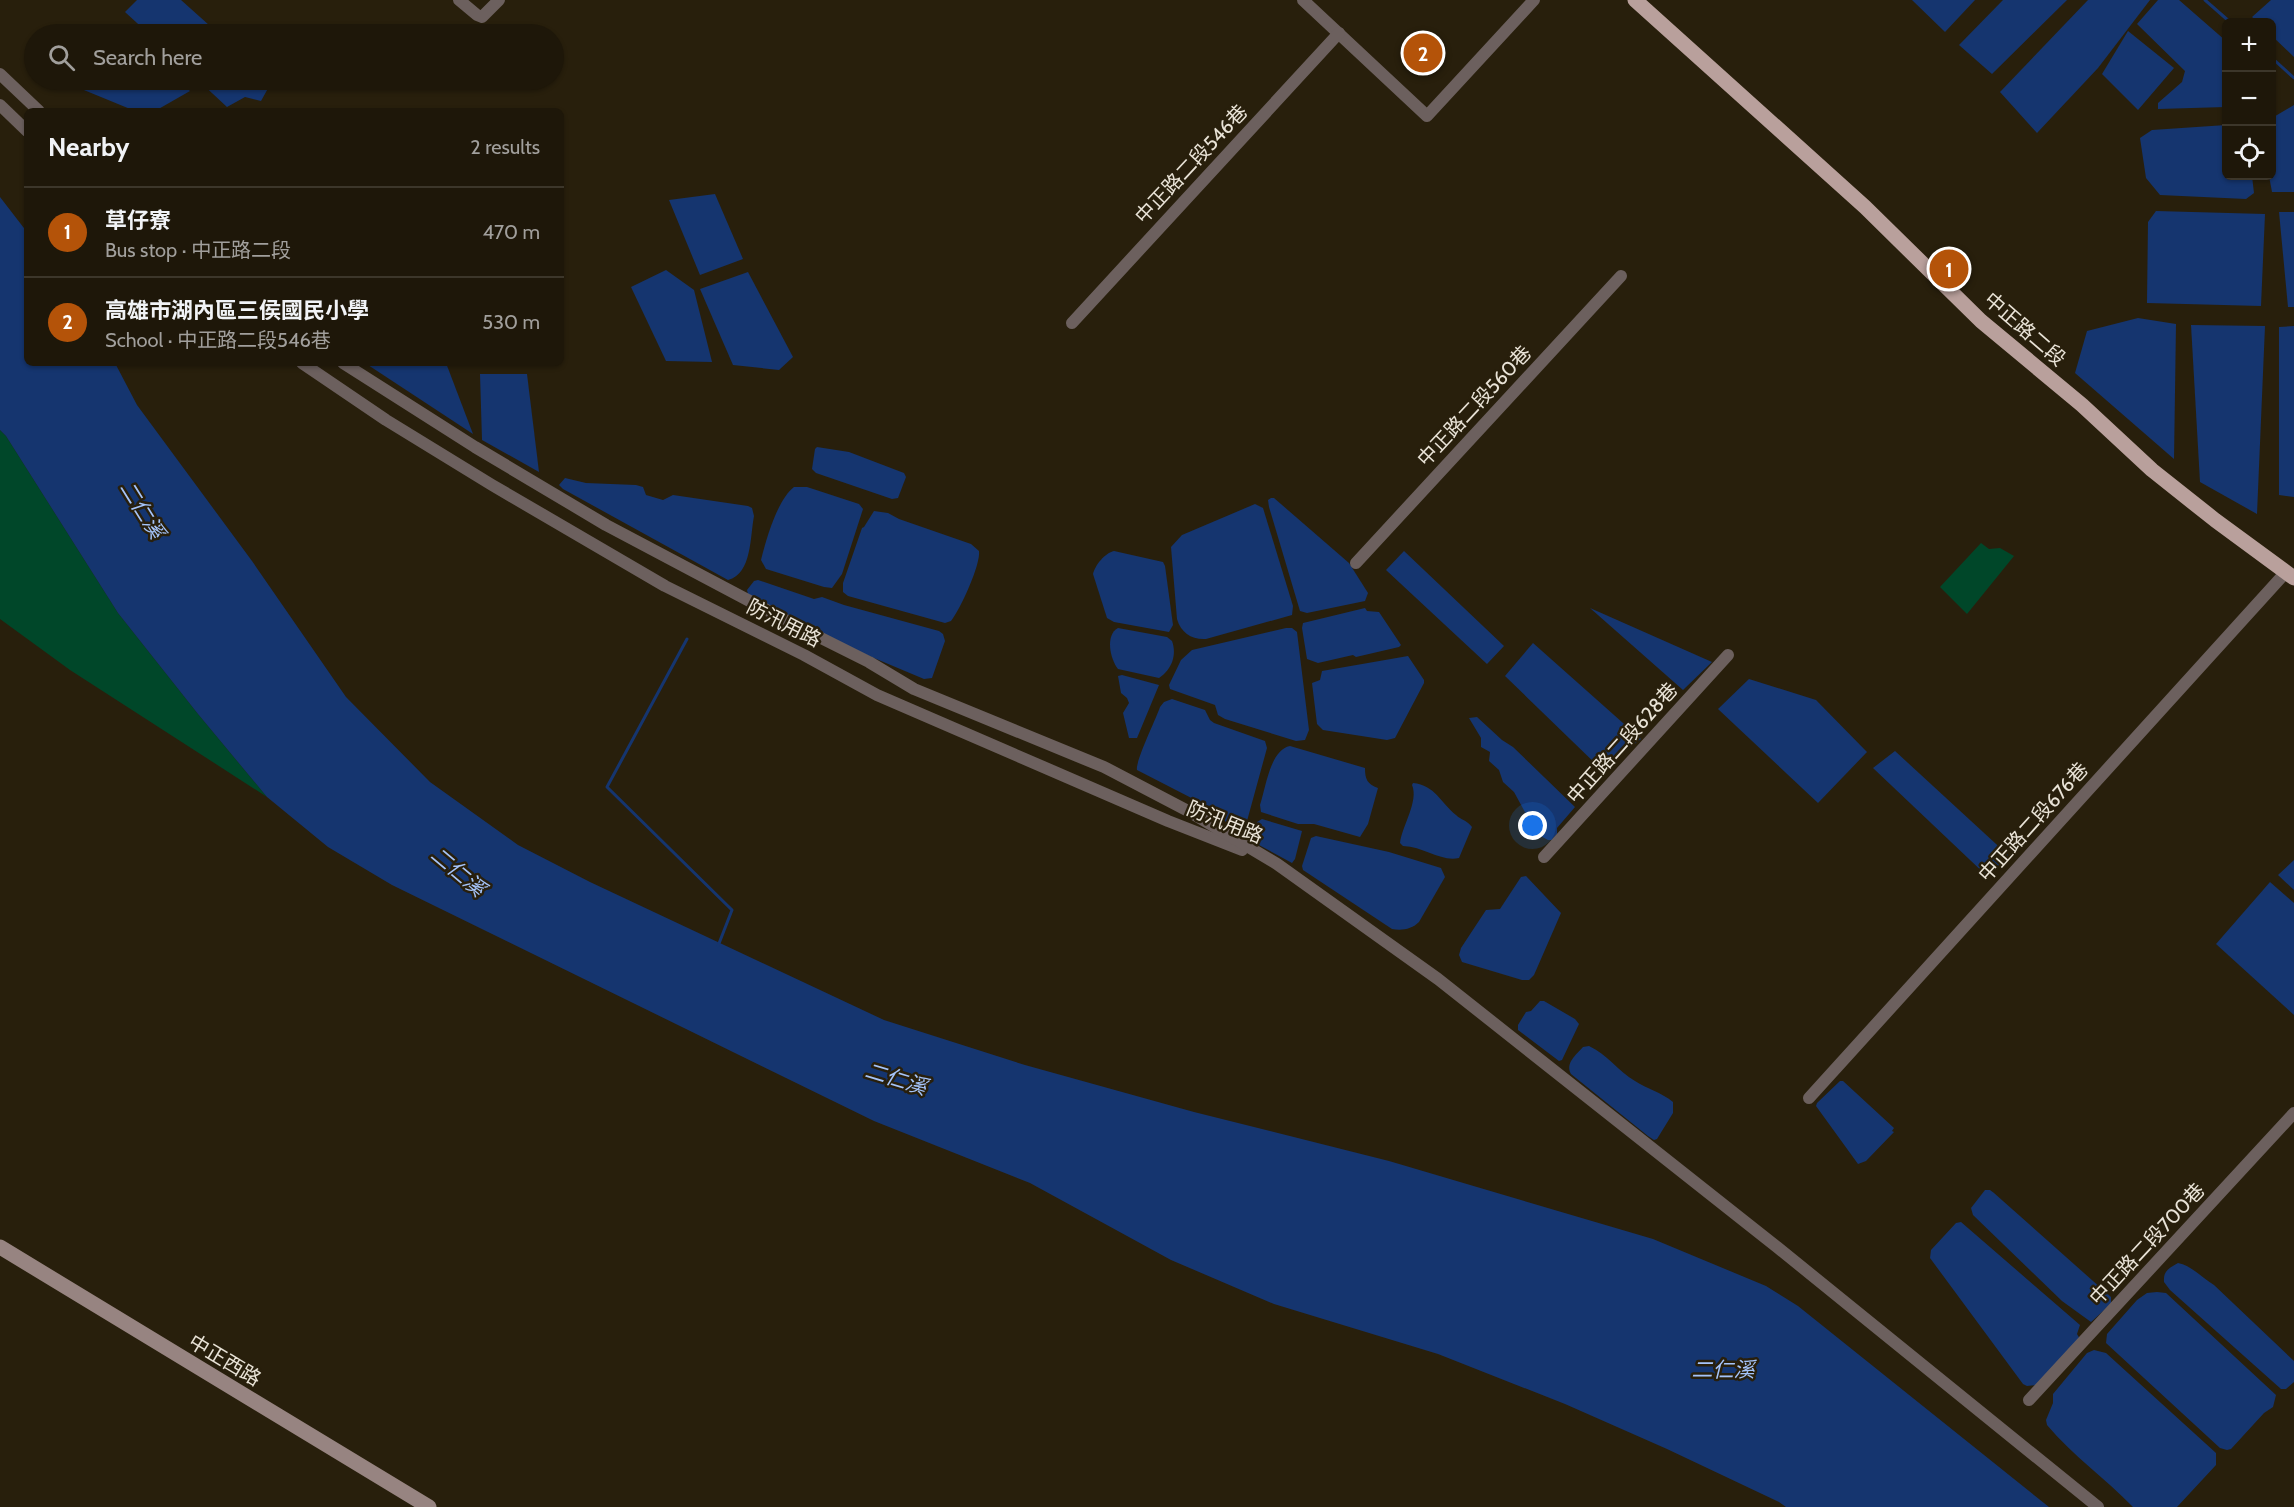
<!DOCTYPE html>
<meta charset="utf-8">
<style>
:root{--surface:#1e1709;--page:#2b2417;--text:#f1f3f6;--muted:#a19f9c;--line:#3c362a;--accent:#b45309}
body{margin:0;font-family:Cabin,"Noto Sans TC",sans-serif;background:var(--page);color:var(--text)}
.controls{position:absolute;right:18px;top:18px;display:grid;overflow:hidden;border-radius:9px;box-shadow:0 2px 4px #0004}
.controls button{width:54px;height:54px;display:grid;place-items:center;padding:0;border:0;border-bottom:2px solid var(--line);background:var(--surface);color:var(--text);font:30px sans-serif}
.you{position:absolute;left:1533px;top:826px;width:21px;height:21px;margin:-15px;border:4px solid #fff;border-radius:50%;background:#1a73e8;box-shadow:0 0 0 9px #1a73e833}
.badge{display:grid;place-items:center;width:39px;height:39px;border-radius:50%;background:var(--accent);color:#fff;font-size:20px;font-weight:700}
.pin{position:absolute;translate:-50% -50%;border:3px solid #fff;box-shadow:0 2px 6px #0006}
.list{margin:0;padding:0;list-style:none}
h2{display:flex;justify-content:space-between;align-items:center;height:78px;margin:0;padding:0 24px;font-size:26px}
h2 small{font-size:20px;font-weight:400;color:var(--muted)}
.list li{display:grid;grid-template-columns:39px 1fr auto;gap:18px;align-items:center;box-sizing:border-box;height:90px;padding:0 24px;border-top:2px solid var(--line)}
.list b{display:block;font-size:22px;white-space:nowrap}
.list p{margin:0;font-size:20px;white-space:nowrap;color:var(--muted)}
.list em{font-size:20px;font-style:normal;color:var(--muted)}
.icon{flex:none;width:33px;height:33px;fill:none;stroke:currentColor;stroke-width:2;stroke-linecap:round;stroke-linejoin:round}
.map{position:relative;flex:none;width:2294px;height:1507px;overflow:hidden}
.search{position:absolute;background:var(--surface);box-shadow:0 2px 4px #0004;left:24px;top:24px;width:540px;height:66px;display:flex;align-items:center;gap:15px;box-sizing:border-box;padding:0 21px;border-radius:33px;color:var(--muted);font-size:22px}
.panel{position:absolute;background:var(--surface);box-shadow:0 2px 4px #0004;left:24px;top:108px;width:540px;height:258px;border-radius:9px}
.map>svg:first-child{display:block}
.green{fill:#004729}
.water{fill:#15356f}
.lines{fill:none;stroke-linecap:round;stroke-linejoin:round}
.stream{stroke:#15356f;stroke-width:3}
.street{stroke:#6c605e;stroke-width:12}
.secondary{stroke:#978481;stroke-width:15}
.primary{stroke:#b9a09c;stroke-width:15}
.labels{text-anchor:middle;stroke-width:5;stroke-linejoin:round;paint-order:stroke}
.street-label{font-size:20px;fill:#e9e3d7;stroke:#281f0c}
.water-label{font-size:21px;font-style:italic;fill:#a5c4fa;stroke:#281f0c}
</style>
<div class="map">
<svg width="2294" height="1507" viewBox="0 0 2294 1507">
<rect width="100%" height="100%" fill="#281f0c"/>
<!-- green -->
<g class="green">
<path d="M0,430l6,6 112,177 80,101 69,83 -197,-127 -70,-51z"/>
<path d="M1981,543l8,6 11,-1 14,8 -47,58 -27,-27z"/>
</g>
<!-- water -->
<g class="water">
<path d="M137,0h44l38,34h-70l-24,-22z"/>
<path d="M1912,0h63l-30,32z"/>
<path d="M2003,0h64l-75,74 -33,-29z"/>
<path d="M2088,0h62l-52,68 -61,65 -37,-41z"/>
<path d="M2158,0h21l47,41v66l-68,2v-6l24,-21 3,-11 -48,-47z"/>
<path d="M2271,0h23v57l-22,-21v-14h-14l-6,-5z"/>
<path d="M2128,31l46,37 -36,42 -36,-36z"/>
<path d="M64,80h113l13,11 -35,20h-20l-73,-30z"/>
<path d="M198,80h69l4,3 -10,18 -16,-4 -18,10z"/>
<path d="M2294,105v87h-22l-3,-16h3v-58z"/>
<path d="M2226,125v51h26l2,17 -8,6 -86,-4 -14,-17 -6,-40 12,-8z"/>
<path d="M715,194l28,65 -43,16 -31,-75z"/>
<path d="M0,197l27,35v131h88l22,42 115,156 94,136 84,85 88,63 72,37 294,138 141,45 169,47 195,49 264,78 113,47 32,20 251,201h-263l-7,-5 -112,-53 -102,-45 -127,-50 -164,-50 -103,-44 -141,-77 -156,-62 -482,-236 -64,-38 -61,-50 -69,-83 -80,-101 -112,-177 -6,-6z"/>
<path d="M2156,211l109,3 -4,92 -114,-3 1,-81z"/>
<path d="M2294,212v95h-6l-9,-95z"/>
<path d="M666,270l28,20 18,72 -46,-1 -35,-74z"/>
<path d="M748,272l45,85 -14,13 -46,-5 -33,-76z"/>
<path d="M2138,318l38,6 -2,135 -99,-86 12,-42z"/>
<path d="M2191,325l74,1 -8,188 -57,-32z"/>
<path d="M2294,326v171l-15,-2v-168z"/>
<path d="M365,363h81l27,71z"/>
<path d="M480,374h47l12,98 -57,-32z"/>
<path d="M817,447l32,5 55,21 2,4 -8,21 -6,1 -76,-26 -4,-4 3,-20z"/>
<path d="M565,478l21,5 50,2 7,2 3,8 17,5 10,-5 75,11 4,2 2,8c-4,20 -2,58 -26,64l-165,-91 -4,-4z"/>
<path d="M794,487h13l52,17 4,5 -21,65 -10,14 -8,-1 -58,-18 -5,-9c5,-20 16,-60 33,-73z"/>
<path d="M1271,498h3l75,65 19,30 -3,8 -58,12 -7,-2 -31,-104 -1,-7z"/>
<path d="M1255,504l8,4 30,98 -1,9 -86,24c-14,1 -25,-6 -29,-20l-6,-72 11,-12z"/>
<path d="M874,511l14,2 11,6 72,25 8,7c2,13 -19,59 -28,70l-6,2 -97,-27 -5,-4v-9l19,-55 2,-1z"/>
<path d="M1114,551l49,11 2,4 8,59 -4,7 -55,-10 -7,-4 -14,-44c2,-9 12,-21 21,-23z"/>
<path d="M1404,551l100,95 -17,18 -101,-94z"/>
<path d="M758,580l56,19 8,-2 22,8 95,26 4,3 2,7 -13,37 -8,1 -81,-34 -95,-51 -1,-4 7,-9z"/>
<path d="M1365,608l2,3 12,1 22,33 -2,2 -43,10 -3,-2 -35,8 -11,-4 -5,-31 1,-5z"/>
<path d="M1590,608l122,54 -29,28z"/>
<path d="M1118,628l49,9 5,4c5,14 0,28 -13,37l-41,-9c-8,-10 -13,-34 0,-41z"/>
<path d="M1286,628h6l5,4 12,98 -4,10 -9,1 -71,-22 -7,-4 -3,-10 -45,-16 -1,-4 12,-25 11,-10z"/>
<path d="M1533,643l108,96 -40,30 -96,-93z"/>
<path d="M1408,656l16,24v3l-29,55 -8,2 -64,-10 -6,-6 -5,-41 8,-3 2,-9z"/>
<path d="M1122,675l37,10 -22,53h-8l-6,-25 6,-10 -2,-5 -6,-5 -3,-17z"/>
<path d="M1749,679l67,21 51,52 -49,51 -100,-94z"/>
<path d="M1172,699l33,11 5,10 4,3 51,18 2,7 -23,84h-6l-31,-26 -70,-36c-2,-8 19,-51 23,-63l4,-5z"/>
<path d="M1477,717l25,23 11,7 62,60 -18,21v6l-5,6h-4l-11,-6 -23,-42 -11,-10 -4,-12 -10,-9 1,-9 -9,-5v-9l-12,-20z"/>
<path d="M1290,746l75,22c0,11 2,16 13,20l-10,36 -8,13 -46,-13h-16l-37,-12 -1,-7c6,-18 10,-55 30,-59z"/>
<path d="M1895,751l113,104 -20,22 -115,-109z"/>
<path d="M1413,783c22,2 28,20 43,32 5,5 11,5 16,12l-13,31c-18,4 -34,-11 -56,-12l-3,-3c2,-17 19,-42 12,-58z"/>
<path d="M1262,819l40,12 -7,28 -3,4 -33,-18 -3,-4 1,-19z"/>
<path d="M1316,836l73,16 52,16 4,9 -26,45c-7,7 -17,9 -27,7l-89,-59 -1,-4 9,-28z"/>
<path d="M2294,860v30l-16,-15z"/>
<path d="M1526,876l35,37 -27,62 -5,5h-7l-60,-18 -3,-7 2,-7 25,-38 14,-1 21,-32z"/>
<path d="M2270,882l24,21v112l-78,-71z"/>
<path d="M1540,1001h4l31,18 4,5 -17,36 -3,1 -41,-31v-5l8,-13 5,-1z"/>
<path d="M1589,1046c18,8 29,25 46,35 12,8 26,11 38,21v11l-16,26 -3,1 -6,-4 -77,-62c-6,-11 5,-19 12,-27z"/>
<path d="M1840,1081h3l51,47 -2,3 2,1 -28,29 -8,3 -42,-58 1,-3z"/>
<path d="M1985,1190h5l4,3 117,104v7l-20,18 -29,-21 -89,-86 -2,-7z"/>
<path d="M1961,1222l119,103 -3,9 3,5 -42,46 -11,1 -4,-2 -93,-126 1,-8 25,-27z"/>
<path d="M2178,1263c13,2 24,15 36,22l80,76v21l-8,7h-5l-111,-99 -6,-8c-1,-11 5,-14 14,-19z"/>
<path d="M2157,1292l9,1 110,102 -3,12 -9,6 -33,36 -4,1 -7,-2 -114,-105 1,-9 30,-34 10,-7z"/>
<path d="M2094,1350l12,3 110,100v12l-39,42h-44c-28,-29 -60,-51 -86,-82l-1,-5 7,-17v-9l34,-41z"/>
</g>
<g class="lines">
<!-- stream -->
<g class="stream">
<path d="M2205,0l25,22"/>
<path d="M2272,58l22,20"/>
<path d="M687,639l-80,148 125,123 -14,36"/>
</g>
<!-- street -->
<g class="street">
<path d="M459,0l18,15 5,2 17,-17"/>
<path d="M1303,0l124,116 107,-116"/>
<path d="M0,74l39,37"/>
<path d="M0,105l27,26"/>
<path d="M1072,323l267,-290"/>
<path d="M302,363l84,57 106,65 173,101 139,69 73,40 291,126 74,29"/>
<path d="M343,363l132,84 131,78 189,100 74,37 45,27 190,78 86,45 87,52 161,115 339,268 321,260"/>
<path d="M1356,563l265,-287"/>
<path d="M1544,857l184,-202"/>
<path d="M1809,1098l477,-526"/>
<path d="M2029,1400l265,-287"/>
</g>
<!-- secondary -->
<path class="secondary" d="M0,1247l429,260"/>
<!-- primary -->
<path class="primary" d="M1635,0l230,207 116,114 101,84 70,65 63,50 79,58"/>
</g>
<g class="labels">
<!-- street labels -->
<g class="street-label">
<text transform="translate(1191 164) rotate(-47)" y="7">中正路二段546巷</text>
<text transform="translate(2025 329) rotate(41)" y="7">中正路二段</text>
<text transform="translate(1474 406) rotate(-47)" y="7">中正路二段560巷</text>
<text transform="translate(784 623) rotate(27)" y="7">防汛用路</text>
<text transform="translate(1622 743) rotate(-48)" y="7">中正路二段628巷</text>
<text transform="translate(1225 822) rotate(22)" y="7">防汛用路</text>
<text transform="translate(2033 822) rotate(-48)" y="7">中正路二段676巷</text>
<text transform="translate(2147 1244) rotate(-47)" y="7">中正路二段700巷</text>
<text transform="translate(225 1360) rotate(31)" y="7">中正西路</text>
</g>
<!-- water labels -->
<g class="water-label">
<text transform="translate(142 510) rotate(58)" y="7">二仁溪</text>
<text transform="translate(458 872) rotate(40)" y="7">二仁溪</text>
<text transform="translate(896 1079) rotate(17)" y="7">二仁溪</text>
<text x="1723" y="1377">二仁溪</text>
</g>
</g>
</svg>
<div class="controls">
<button>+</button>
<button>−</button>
<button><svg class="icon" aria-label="locate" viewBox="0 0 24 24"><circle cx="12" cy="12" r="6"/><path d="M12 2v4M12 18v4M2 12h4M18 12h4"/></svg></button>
</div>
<div class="you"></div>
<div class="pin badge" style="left:1949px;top:269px">1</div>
<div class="pin badge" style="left:1423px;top:53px">2</div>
<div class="search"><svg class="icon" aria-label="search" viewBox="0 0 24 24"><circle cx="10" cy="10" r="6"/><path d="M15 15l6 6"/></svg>Search here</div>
<section class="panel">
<h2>Nearby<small>2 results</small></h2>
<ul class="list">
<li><span class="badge">1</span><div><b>草仔寮</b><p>Bus stop · 中正路二段</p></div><em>470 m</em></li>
<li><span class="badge">2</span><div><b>高雄市湖內區三侯國民小學</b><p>School · 中正路二段546巷</p></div><em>530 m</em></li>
</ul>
</section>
</div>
